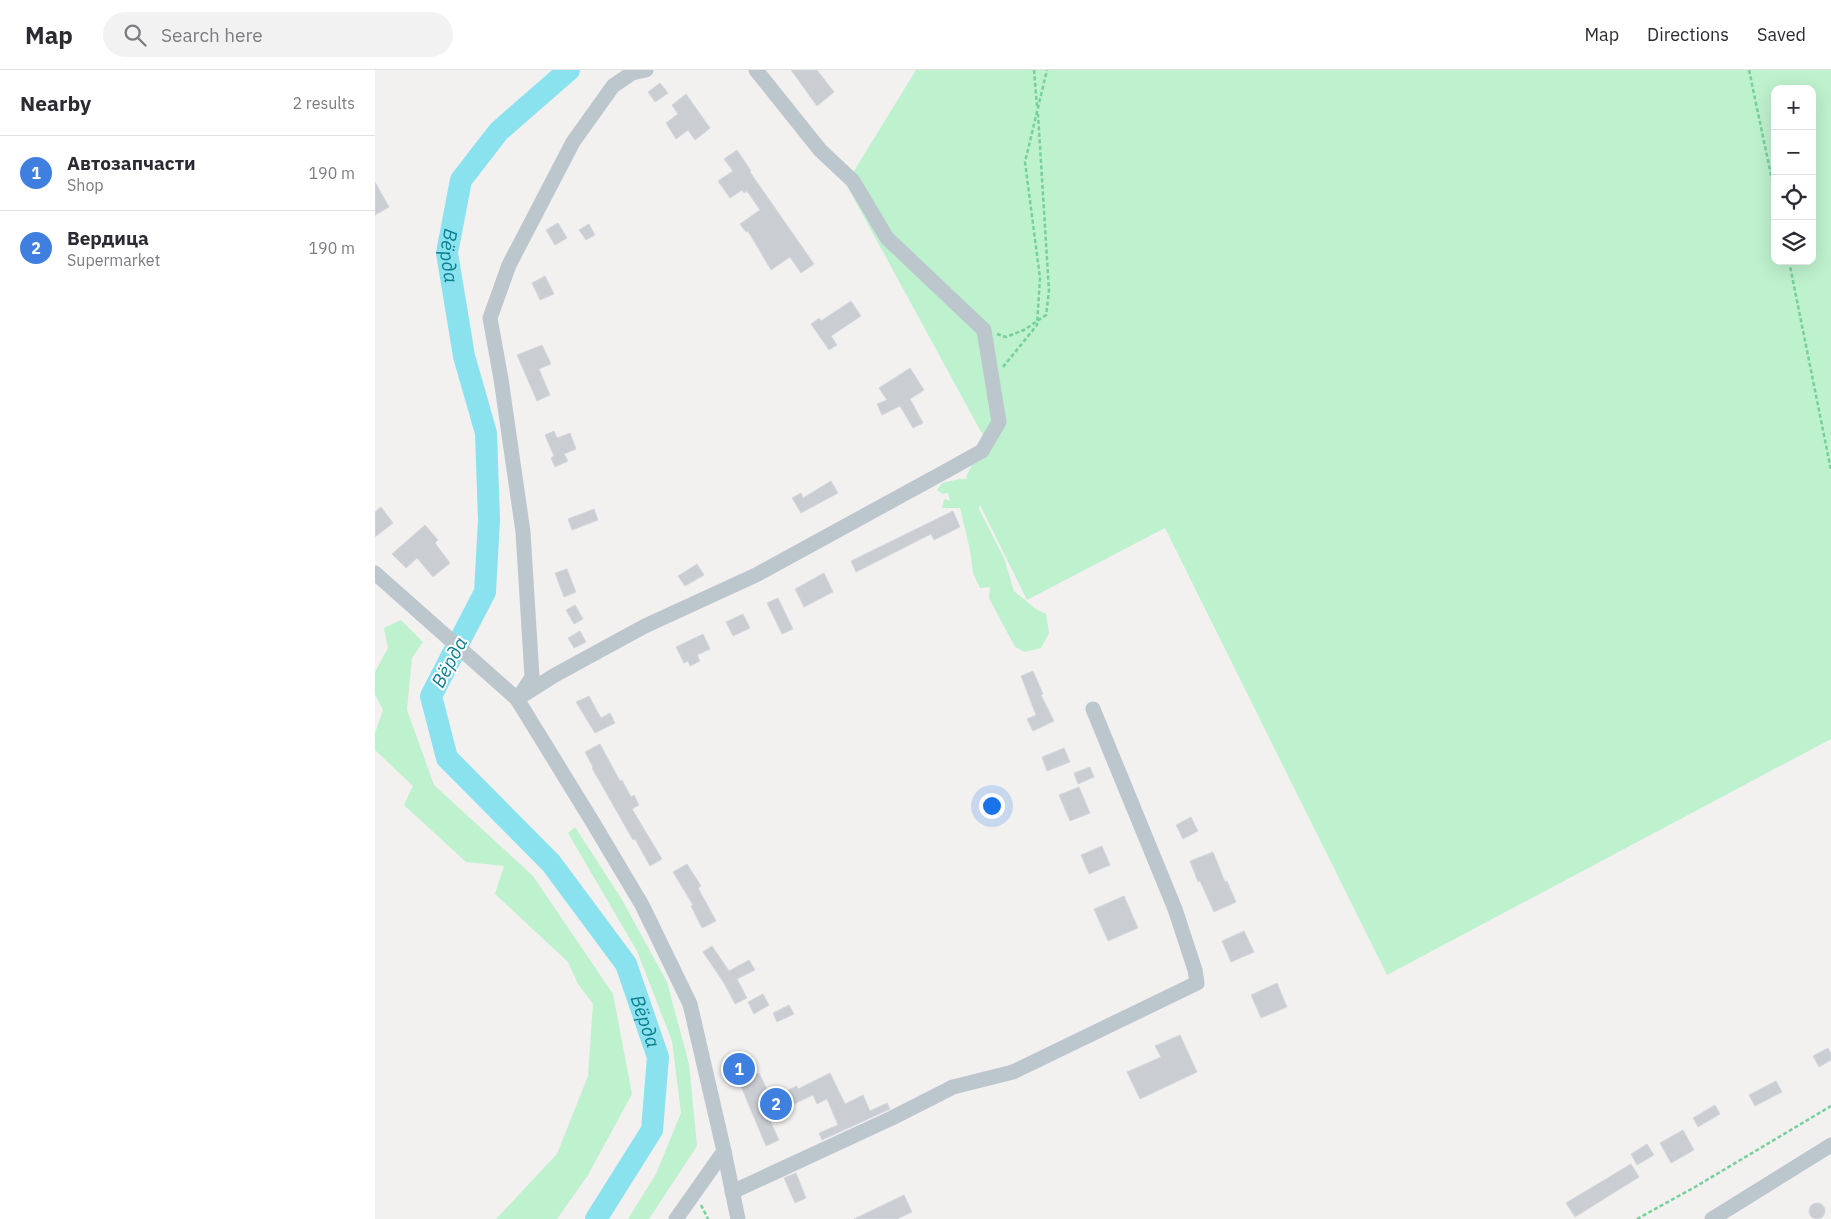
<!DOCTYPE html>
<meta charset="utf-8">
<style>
:root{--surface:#fff;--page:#f2f2f3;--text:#2b2b33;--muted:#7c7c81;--line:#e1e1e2;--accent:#7c3aed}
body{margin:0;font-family:"IBM Plex Sans",sans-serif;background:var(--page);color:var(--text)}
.controls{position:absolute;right:15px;top:15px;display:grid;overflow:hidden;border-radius:10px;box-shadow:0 5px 20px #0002}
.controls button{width:45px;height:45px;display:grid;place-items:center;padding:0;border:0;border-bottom:1px solid var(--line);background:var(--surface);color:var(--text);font:25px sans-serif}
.you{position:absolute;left:616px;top:735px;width:18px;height:18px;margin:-12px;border:4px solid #fff;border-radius:50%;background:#1a73e8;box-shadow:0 0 0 8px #1a73e833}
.badge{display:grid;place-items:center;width:32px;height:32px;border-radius:50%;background:var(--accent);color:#fff;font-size:16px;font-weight:700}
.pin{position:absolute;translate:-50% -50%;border:2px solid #fff;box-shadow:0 1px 5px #0006}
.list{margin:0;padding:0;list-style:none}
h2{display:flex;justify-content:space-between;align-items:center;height:65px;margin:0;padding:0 20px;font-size:21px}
h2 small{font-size:16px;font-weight:400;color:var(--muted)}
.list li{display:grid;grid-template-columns:32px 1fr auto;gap:15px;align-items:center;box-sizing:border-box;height:75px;padding:0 20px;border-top:1px solid var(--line)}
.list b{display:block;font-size:19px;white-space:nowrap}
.list p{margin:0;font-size:16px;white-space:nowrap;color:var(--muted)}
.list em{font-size:16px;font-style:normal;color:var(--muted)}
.icon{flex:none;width:28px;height:28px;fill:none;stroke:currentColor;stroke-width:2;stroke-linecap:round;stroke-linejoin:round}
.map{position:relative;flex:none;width:1456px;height:1149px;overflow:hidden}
header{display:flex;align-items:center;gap:30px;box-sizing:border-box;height:70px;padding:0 25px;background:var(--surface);border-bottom:1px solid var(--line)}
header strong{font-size:24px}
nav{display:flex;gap:28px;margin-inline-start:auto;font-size:18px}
.search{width:350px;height:45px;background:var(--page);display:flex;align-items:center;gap:12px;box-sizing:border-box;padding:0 18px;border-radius:28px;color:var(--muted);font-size:19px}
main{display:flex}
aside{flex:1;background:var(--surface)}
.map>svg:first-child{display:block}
.green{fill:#bef1ce;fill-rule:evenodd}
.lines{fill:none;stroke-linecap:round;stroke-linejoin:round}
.river{stroke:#8ae2ef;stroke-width:22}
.building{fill:#caced3;stroke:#d4d7dc}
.path{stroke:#75d09c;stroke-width:2.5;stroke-dasharray:4 2.5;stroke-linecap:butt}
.minor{stroke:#bbc6cd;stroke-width:15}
.labels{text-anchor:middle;stroke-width:4;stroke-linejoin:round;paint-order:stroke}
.water-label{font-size:19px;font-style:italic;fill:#0a7f90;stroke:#fff}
</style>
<header>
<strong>Map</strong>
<div class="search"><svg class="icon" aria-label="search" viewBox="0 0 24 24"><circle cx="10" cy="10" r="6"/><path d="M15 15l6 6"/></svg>Search here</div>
<nav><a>Map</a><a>Directions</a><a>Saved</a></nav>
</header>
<main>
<aside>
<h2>Nearby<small>2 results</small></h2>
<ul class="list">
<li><span class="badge" style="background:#3f7fe0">1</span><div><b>Автозапчасти</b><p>Shop</p></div><em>190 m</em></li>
<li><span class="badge" style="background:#3f7fe0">2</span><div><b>Вердица</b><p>Supermarket</p></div><em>190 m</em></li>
</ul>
</aside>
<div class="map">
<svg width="1456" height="1149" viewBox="0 0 1456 1149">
<rect width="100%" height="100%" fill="#f3f0f0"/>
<!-- green -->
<g class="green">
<path d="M541,0h915v669l-444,236 -222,-447 -138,72 -47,-95 -1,4 25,49 10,33 22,18 10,5 3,19 -8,15 -16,4 -10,-5 -26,-49 1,-11 -10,1 -7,-15 -3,-23 -10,-42h-18l2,-9 6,2 -2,-8 -6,1 -5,-4 5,-7 18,-4h7l-1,-3 20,-35 -140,-257zM1400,19h37v172h-37z"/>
<path d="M26,550l22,22 -11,16 -5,52 27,75 99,91 80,118 19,100 -44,81 -31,44h-61l61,-65 31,-78 5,-72 -15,-20 -10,-22 -73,-68 9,-28 -38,-4 -62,-57 9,-19 -38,-36v-17l8,-23 -8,-16v-22l13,-24 -4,-20z"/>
<path d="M200,757l46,71 46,84 22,82 8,82 -48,73h-21l28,-45 25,-61 -9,-72 -35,-90 -69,-118z"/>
</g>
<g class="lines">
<!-- river -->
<path class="river" id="s1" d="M194,0l-70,61 -38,49 -14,73 17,103 22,77 3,87 -4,72 -54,104 16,62 104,105 75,101 32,93 -6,73 -56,89"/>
</g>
<!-- building -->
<g class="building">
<path d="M416,0h26l17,22 -17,14z"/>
<path d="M285,13l8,10 -13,9 -7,-10z"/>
<path d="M311,24l24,34 -15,12 -7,-10 -12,9 -10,-16 12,-9 -6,-9z"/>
<path d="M362,80l14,21 -1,1 64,92 -13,9 -11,-16 -19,13 -23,-39 -2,1 -6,-8 20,-14 -13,-19 -3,2 -2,-3 -12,8 -12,-17 15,-10 -9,-12z"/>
<path d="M0,112l14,25 -14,8z"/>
<path d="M183,153l9,15 -12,7 -9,-15z"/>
<path d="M214,154l6,11 -9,5 -7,-10z"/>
<path d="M170,206l9,18 -14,6 -8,-17z"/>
<path d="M476,231l10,15 -30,20 6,9 -8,5 -18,-26 8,-6 2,3z"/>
<path d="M167,275l9,19 -12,5 11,26 -13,6 -20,-46z"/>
<path d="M535,298l14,22 -14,9 13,24 -10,5 -13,-22 -18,9 -5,-11 10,-4 -8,-12z"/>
<path d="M179,361l3,7 13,-5 6,16 -12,5 4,7 -13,6 -4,-9 3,-2 -9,-21z"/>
<path d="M456,411l7,12 -37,20 -9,-15 9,-5 2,5z"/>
<path d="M6,437l12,16 -18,14v-25z"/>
<path d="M219,439l4,11 -26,10 -4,-11z"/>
<path d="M578,441l7,16 -26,13 -3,-6 -75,38 -5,-11z"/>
<path d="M50,455l13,15 -3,3 15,20 -17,14 -16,-19 -11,10 -14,-14z"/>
<path d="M322,494l7,11 -19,11 -7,-10z"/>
<path d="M192,499l9,23 -12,5 -9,-24z"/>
<path d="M449,503l9,19 -29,15 -9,-18z"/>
<path d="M403,528l15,31 -11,5 -15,-31z"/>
<path d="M200,535l8,14 -9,5 -8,-14z"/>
<path d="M368,544l7,14 -17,8 -7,-14z"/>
<path d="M205,561l6,11 -12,6 -6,-10z"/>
<path d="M328,564l7,15 -13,6 3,6 -10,5 -2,-5 -4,2 -8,-16z"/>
<path d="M658,601l10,23 -2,1 13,26 -21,10 -6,-12 9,-4 -15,-39z"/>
<path d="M214,626l12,22 9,-5 5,10 -20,10 -19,-31z"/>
<path d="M225,674l20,37 2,-1 9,17 3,-2 5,10 -7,4 30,50 -12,7 -15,-27 -2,1 -41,-72 1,-1 -8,-15z"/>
<path d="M689,678l6,14 -23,9 -5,-14z"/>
<path d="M715,697l4,10 -16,7 -4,-11z"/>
<path d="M704,717l11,26 -20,8 -11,-26z"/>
<path d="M816,747l7,14 -15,8 -7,-14z"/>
<path d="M727,776l8,19 -21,9 -8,-19z"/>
<path d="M838,782l12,30 2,-1 9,21 -22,10 -14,-31 -2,1 -8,-21z"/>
<path d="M312,794l14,22 -3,2 18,33 -14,7 -11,-22 2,-1 -20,-33z"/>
<path d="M749,826l14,32 -30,13 -14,-32z"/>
<path d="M869,861l10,21 -23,10 -9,-21z"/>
<path d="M337,876l17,25 20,-11 6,10 -18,9 10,19 -12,6 -11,-21 -21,-31z"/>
<path d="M902,913l10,24 -26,11 -10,-23z"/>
<path d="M388,924l6,11 -15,9 -6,-12z"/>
<path d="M414,935l5,9 -17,8 -4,-9z"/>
<path d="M805,965l17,37 -57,27 -13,-27 34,-15 -6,-11z"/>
<path d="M1453,978l3,6v6l-12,7 -6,-11z"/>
<path d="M369,986l9,20 6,-3 12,25 26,-12 1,3 32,-16 15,31 18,-9 7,16 17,-8 3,6 -68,31 -3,-7 19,-8 -11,-26 -10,5 -4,-9 -45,21 11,24 -13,6 -28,-67 -4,2 -8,-16z"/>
<path d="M1401,1011l6,11 -27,14 -6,-11z"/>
<path d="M1340,1035l5,9 -22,13 -5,-9z"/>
<path d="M1308,1060l11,20 -23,13 -11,-20z"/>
<path d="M1272,1074l7,11 -17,10 -6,-11z"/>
<path d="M1256,1094l8,13 -64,40 -9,-14z"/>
<path d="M421,1103l10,25 -11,5 -11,-25z"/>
<path d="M529,1125l8,17 -15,7h-43z"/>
<circle cx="1442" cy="1141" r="8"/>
</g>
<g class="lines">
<!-- path -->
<g class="path">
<path d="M659,0l3,36"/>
<path d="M1374,0l26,124"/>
<path d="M1414,191l42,209"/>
<path d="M622,264l9,3 18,-7 22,-15 3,-24 -11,-177"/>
<path d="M628,297l34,-42 3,-47 -15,-116 22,-92"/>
<path d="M326,1135l7,14"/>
<path d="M1262,1149l58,-32 136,-81"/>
</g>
<!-- minor -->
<g class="minor">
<path d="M0,503l142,126 75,122 50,84 48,99 34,147 -48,68"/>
<path d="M146,624l11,-17 -9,-145 -22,-153 -11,-61 19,-53 64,-123 40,-56 19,-13 14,-3"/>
<path d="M142,629l38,-24 90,-49 111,-51 192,-105 34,-19 17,-29 -15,-92 -97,-92 -34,-57 -33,-31 -64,-80"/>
<path d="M349,1081l14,68"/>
<path d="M357,1122l160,-74 61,-31 60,-15 184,-89 -2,-13 -20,-61 -82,-200"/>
<path d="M1337,1149l119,-74"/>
</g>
</g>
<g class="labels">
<!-- water labels -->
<g class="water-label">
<text dy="7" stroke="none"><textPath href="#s1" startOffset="232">Вёрда</textPath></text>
<text transform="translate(74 592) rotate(-62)" y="7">Вёрда</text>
<text dy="7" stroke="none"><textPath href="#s1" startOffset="1088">Вёрда</textPath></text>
</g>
</g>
</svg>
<div class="controls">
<button>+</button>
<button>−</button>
<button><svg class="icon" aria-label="locate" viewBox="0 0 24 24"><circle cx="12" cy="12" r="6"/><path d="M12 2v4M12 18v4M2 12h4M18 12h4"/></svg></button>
<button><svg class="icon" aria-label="layers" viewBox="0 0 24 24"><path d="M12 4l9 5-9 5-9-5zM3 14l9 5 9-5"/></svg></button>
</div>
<div class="you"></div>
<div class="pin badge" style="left:364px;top:999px;background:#3f7fe0">1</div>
<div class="pin badge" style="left:401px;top:1034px;background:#3f7fe0">2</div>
</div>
</main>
